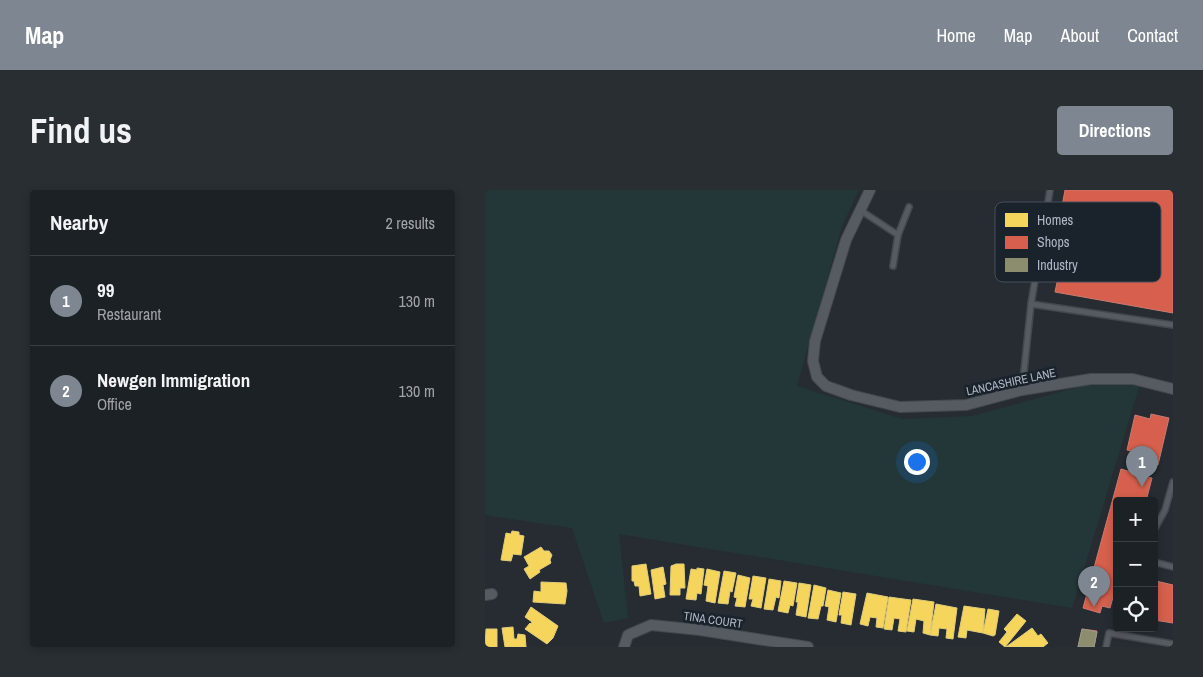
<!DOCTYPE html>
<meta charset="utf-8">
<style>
:root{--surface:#1c2126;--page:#292e32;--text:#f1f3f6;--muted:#a0a3a7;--line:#3a3e43;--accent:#7e8791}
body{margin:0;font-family:"Archivo Narrow",sans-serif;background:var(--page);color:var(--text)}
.controls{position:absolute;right:15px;bottom:15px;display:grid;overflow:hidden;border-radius:5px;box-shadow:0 2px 8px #0003}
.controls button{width:45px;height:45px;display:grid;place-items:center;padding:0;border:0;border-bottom:1px solid var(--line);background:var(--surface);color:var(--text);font:25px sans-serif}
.you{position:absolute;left:431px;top:271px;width:18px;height:18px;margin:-12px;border:4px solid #fff;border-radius:50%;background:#1a73e8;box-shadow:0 0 0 8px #1a73e833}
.badge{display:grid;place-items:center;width:32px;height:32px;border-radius:50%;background:var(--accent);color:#fff;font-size:16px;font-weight:700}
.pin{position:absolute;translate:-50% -41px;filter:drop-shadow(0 1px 2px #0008)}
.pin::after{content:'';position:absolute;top:26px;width:18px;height:15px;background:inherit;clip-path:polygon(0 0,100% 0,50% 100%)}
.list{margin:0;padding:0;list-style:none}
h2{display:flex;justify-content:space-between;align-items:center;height:65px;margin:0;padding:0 20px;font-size:21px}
h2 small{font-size:16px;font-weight:400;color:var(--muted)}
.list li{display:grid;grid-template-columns:32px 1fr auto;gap:15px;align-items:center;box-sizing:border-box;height:90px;padding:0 20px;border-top:1px solid var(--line)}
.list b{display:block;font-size:19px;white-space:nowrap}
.list p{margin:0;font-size:16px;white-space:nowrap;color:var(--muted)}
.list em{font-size:16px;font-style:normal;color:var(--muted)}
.icon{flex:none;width:28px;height:28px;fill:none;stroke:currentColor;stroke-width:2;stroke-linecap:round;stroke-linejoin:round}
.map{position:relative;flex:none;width:688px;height:457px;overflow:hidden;border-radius:5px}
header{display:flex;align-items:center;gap:30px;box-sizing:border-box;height:70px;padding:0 25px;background:var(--accent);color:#fff}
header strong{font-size:24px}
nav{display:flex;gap:28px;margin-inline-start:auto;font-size:18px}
.intro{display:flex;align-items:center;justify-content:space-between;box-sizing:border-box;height:120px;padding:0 30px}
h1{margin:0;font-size:35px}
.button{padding:12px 22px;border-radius:5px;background:var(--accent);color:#fff;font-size:18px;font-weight:700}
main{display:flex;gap:30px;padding:0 30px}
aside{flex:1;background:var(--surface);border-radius:5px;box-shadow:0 2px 8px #0003}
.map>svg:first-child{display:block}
.green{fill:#233738}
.homes{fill:#f6d55c;stroke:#e0cc7b}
.shops{fill:#d6604d;stroke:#ca7a71}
.industry{fill:#8c8c6e;stroke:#969988}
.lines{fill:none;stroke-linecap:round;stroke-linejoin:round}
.lane-casing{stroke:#43484c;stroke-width:8}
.street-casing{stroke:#43484c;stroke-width:12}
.lane{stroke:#565a61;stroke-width:5}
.street{stroke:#565a61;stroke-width:10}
.labels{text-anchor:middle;stroke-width:5;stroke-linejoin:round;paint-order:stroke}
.street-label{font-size:12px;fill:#aeb8c4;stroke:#1a222c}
.key{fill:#1a222c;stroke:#464f5a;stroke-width:1}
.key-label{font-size:14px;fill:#aeb8c4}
</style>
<header>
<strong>Map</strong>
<nav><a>Home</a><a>Map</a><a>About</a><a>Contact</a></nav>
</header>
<div class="intro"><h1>Find us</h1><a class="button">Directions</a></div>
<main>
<aside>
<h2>Nearby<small>2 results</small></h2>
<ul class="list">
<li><span class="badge">1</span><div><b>99</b><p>Restaurant</p></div><em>130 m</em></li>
<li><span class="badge">2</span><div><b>Newgen Immigration</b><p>Office</p></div><em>130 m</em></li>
</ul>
</aside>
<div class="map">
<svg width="688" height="457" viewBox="0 0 688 457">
<rect width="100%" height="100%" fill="#262c32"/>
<!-- green -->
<path class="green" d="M0,0h374l-17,36 -45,160 105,33 70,-3 128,-35 40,3 -68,224 -453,-74 9,84 -24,5 -32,-95 -87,-13z"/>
<!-- homes -->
<g class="homes">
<path d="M27,341l7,1v3l5,1 -3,19 -8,-1 -2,7 -10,-1 5,-27 5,1z"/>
<path d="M56,357l3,4h5l3,4 -2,5 1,3 -12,7 1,2 -10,7 -6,-10 5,-3 -5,-9z"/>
<path d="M161,374l5,30 -11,2 -1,-10h-4l-1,-5h-2v-15z"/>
<path d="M191,374h8l1,24h-5v7h-10l1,-29z"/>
<path d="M178,377l3,17 -3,1 2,12 -10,2 -4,-29z"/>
<path d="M212,378l7,1 -3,25 -4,-1 -1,7 -10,-1 5,-30 6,1z"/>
<path d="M222,379l13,3 -5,31 -9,-2 2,-15 -4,-1z"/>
<path d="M239,381l12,2 -4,19 -2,-1 -2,13 -10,-1z"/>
<path d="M253,385l12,3 -5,29 -10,-1 2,-8 -3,-1z"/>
<path d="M268,386l13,2 -5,30 -10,-2 2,-7h-4z"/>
<path d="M284,389l12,2 -2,17 -3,-1 -3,13 -9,-1z"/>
<path d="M299,391l13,2 -4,23 -3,-1 -2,8 -10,-2z"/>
<path d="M56,392l25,1 1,8 -2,13 -32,-2 1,-11 7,1z"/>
<path d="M314,393l12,2 -5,32 -10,-2 2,-13h-2z"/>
<path d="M329,395l12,3 -3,18h-2l-3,13 -10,-1z"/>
<path d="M343,400l13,3 -5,29 -9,-2 2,-13 -4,-1z"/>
<path d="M358,402l13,2 -5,31 -10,-2 1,-8h-3z"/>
<path d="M382,403l21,4 -5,31 -7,-1 1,-9 -7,-1 -2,9 -8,-2z"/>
<path d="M404,407l22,3 -5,32 -8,-1 2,-12 -6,-1 -2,12 -8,-1z"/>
<path d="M428,409l21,3 -4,33 -7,-2 1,-12 -8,-2 -2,13 -7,-1z"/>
<path d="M451,414l21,4 -4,31 -7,-1 1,-9 -8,-1 -1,8 -8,-1z"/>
<path d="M479,416l21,3 -2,24 -16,-3 -1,8 -8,-1z"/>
<path d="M46,417l27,19 -5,12 -6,6 -22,-15 5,-6 1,1 1,-2 -7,-5z"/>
<path d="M503,419l11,2 -4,24 -2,1 -10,-3z"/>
<path d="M532,424l9,7 -21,26 -6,-5 8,-10 -3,-3z"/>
<path d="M28,437l1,12h3l1,-5 7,1 1,12h-21l-3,-19z"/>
<path d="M547,438l6,8 3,-2 7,9 -5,4h-37z"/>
<path d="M1,439h11v18h-12z"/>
</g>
<!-- shops -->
<g class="shops">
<path d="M580,0h108v123l-118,-21 4,-19 -17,-2 5,-22 18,3 5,-27 -11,-2z"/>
<path d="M666,224l18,4 -11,47 -17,-4 1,-7 -15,-4 8,-35 15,4z"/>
<path d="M636,279l31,9 -6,23h-29v82l-7,25 -8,-2 -2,7 -17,-5z"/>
<path d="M671,391l17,4v38l-19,-3v-32z"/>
<path d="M597,439l15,2 -3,16h-16z"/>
</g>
<!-- industry -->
<path class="industry" d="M597,439l15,3 -3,15h-16z"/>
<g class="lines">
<defs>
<g id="lane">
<path d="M375,20l38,25"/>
<path d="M408,76l5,-31 11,-28"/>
<path d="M546,114l19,-114"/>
<path d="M537,200l9,-86 142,21"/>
<path d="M669,340l11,-20 8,-28"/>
<path d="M669,372l19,5"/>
<path d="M621,457l3,-14 64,11"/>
</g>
<g id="street">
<path d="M385,0l-24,50 -31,101 -2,20 4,16 9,9 25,9 49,12 66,-2 56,-15 69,-11h42l40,10"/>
<path d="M0,405l7,-1"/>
<path d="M139,457l4,-12 23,-10 49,5 108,17"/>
</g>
</defs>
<!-- lane casing -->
<use href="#lane" class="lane-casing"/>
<!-- street casing -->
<use href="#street" class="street-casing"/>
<!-- lane -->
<use href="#lane" class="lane"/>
<!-- street -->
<use href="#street" class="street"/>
</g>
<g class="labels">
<!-- street labels -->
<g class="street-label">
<text transform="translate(526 192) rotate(-12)" y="4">LANCASHIRE LANE</text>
<text transform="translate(228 430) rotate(8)" y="4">TINA COURT</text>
</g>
</g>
<!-- legend -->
<rect x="510" y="12" width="166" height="80" rx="8" class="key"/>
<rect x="520" y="23" width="23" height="14" fill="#f6d55c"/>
<rect x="520" y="46" width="23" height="13" fill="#d6604d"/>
<rect x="520" y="68" width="23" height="14" fill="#8c8c6e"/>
<g class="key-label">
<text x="552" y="35">Homes</text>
<text x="552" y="57">Shops</text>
<text x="552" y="80">Industry</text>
</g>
</svg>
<div class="controls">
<button>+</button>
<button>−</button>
<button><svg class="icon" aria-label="locate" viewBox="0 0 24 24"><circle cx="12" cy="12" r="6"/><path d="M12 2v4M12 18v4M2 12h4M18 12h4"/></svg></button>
</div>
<div class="you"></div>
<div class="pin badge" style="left:657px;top:297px">1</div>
<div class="pin badge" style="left:609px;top:417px">2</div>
</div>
</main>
